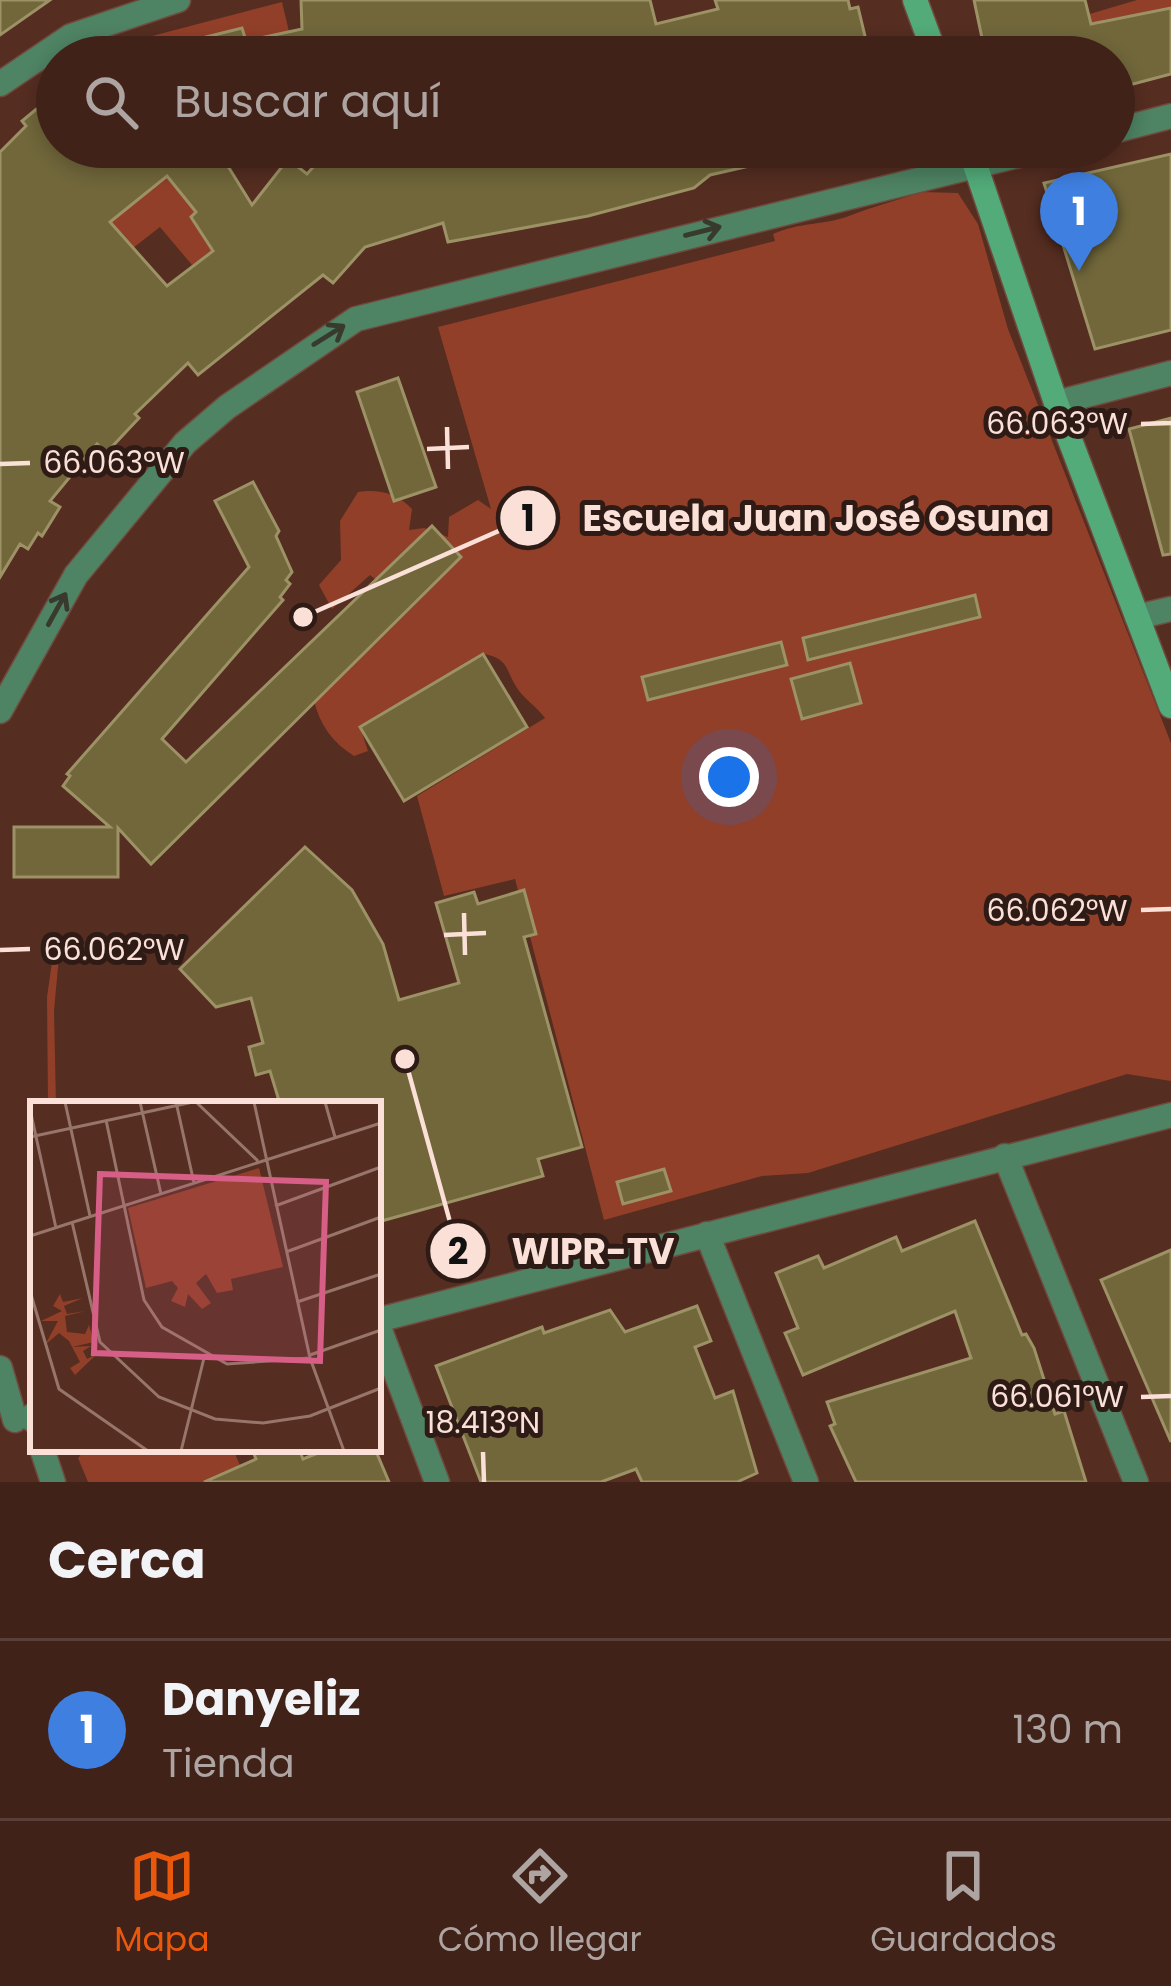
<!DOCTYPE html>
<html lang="es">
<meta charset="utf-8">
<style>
:root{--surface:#402219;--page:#472a22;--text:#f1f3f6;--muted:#aea4a2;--line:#593f38;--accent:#ea580c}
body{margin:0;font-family:Poppins,sans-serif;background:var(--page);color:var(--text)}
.you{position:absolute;left:729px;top:777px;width:42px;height:42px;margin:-30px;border:9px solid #fff;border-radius:50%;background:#1a73e8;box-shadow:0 0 0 18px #1a73e833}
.badge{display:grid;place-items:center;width:78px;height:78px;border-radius:50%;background:var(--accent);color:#fff;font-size:39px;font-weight:700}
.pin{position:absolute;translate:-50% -99px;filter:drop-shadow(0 3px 6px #0008)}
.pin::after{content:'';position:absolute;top:63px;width:42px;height:36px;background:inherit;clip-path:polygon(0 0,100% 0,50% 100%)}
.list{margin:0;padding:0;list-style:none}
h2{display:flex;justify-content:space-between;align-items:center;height:156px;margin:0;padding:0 48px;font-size:51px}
h2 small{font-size:39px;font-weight:400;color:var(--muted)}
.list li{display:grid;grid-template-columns:78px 1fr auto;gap:36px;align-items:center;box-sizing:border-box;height:180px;padding:0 48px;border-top:3px solid var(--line)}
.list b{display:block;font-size:45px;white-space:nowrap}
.list p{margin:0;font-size:39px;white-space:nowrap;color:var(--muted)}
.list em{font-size:39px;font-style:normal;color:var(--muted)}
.icon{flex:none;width:66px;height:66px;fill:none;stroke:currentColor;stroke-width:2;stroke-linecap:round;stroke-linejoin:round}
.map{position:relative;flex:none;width:1171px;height:1482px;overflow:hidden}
.search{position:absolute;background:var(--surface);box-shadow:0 6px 18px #0003;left:36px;right:36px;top:36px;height:132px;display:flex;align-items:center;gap:30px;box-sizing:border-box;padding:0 42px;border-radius:66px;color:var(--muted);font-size:45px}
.sheet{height:336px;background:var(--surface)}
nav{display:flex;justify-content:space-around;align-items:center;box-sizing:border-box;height:168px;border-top:3px solid var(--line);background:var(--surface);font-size:33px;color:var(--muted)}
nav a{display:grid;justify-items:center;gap:6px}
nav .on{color:var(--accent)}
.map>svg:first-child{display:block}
.green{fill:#913f28}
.building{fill:#71673b;stroke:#9d9266;stroke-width:3;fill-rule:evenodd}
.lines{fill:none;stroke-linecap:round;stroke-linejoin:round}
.street-casing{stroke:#704a3e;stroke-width:27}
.secondary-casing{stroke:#704a3e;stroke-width:27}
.street{stroke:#4e8363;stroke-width:24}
.secondary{stroke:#52ab79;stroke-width:24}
.oneway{stroke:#383a2d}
.ticks{fill:none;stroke:#fbe0d8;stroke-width:4.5}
.inset-road{fill:none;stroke:#97756a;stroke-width:3}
.view{fill:#d65e87;fill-opacity:0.15;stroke:#d65e87;stroke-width:6}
.inset-edge{fill:none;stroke:#fbe0d8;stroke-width:6}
.ticks-label{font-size:30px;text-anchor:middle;fill:#fbe0d8;stroke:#2e1b16;stroke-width:10;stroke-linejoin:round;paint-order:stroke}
.leader{fill:none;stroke:#fbe0d8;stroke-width:4.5}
.callout-dot{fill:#fbe0d8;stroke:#2e1b16;stroke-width:4.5}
.mark-label{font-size:36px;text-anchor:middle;font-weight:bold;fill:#111}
.callout-label{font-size:36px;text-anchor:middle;font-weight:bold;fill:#fbe0d8;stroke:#2e1b16;stroke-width:10;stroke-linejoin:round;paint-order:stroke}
</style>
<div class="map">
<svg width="1171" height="1482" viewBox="0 0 1171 1482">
<rect width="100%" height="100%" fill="#552d21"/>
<!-- green -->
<g class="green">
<path d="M1137,0h34v8l-68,12 5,20 -32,-22z"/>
<path d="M282,2l13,55h-131l-12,-21z"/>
<path d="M146,147l50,65 -5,5 22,34 -21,14 -32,-38 -27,21 -26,-25 52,-41z"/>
<path d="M219,147h89l-76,21z"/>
<path d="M921,192l37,1 20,31 30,105 163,414v338l-44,-7 -319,99 -46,3 -158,44 -89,-341 -71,17 -27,-100 128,-78c-8,-11 -22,-20 -28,-30 -12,-19 -8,-29 -33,-34l-124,73 8,24 -14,5c-21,-13 -35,-32 -40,-56l94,-94 -38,-31 -38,34 -13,-24 22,-25 -1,-39 18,-29c20,-3 39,1 54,17l-3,21 15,-2 24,9 1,-20 29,-17 13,9 -53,-182 337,-86 -2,-7c26,-12 53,-9 76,-18 25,-10 46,-15 72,-24z"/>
<path d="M55,941l5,4 -6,66 2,93h-8l-1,-107z"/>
<path d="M86,1449h147l14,33h-159l-10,-24z"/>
</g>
<!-- building -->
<g class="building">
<path d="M0,0h50l-50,35z"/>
<path d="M301,0h349l6,24 62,-15 -3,-9h133l2,9 8,-2 12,50h-707l-1,-9 80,-20 4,13 56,-12z"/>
<path d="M974,0h111l6,24 80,-16v66l-57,15v-32h-128z"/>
<path d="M57,92v55h159l36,58 36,-46 19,15 16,-18 31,-9h53l5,17 47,-8 3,10 52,-13 -1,-6h274l2,10 -79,18 -16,13 -106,28 -140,26 -5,-19 -78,24 -32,36 -10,-8 -125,100 -10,-12 -53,51 4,4 -33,35 -9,-9 -47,57 10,6 -18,29 -4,-3 -10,16 -8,-5 -20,33v-425l26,-26 -4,-5zM167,176l29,36 -5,5 22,34 -46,35 -57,-64z"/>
<path d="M1171,154v176l-76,19 -51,-166z"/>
<path d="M398,378l38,109 -42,14 -37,-109z"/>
<path d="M1171,418v136l-8,1 -34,-126z"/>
<path d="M253,482l26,49 -3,5 16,36 -6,8 4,4 -10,13 3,3 -121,139 24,23 246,-236 29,31 -310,307 -33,-36v49h-104v-50h96l-47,-41 7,-10 -3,-2 182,-207 -34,-66z"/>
<path d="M975,595l5,22 -172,43 -5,-22z"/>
<path d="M781,642l6,23 -139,35 -6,-23z"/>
<path d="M483,654l44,73 -123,74 -44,-74z"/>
<path d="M850,663l11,40 -59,16 -11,-40z"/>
<path d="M305,847l47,43 31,54 16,56 60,-17 -23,-80 38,-11 4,12 46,-14 12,44 -12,3 58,210 -44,12 5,17 -165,46v-118h-98l-10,-33 -14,4 -7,-28 14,-4 -12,-45 -35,9 -36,-38z"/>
<path d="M664,1169l7,22 -48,13 -6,-22z"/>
<path d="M975,1221l47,114 4,-1 8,14 21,66 9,-3 22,71h-230l-26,-56 5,-2 -8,-22 144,-44 -16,-47 -152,64 -18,-42 13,-5 -22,-55 42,-17 6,12 72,-31 6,14z"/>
<path d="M1171,1250v192l-70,-162z"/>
<path d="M697,1306l14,35 -16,6 20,51 18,-7 24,82 -20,9h-95l-6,-13 -35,13h-120l-45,-116 106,-39 2,6 66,-23 15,22z"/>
<path d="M252,1449h47l4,10 25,-10h47l14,33h-185l52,-23z"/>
</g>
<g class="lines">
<defs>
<g id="street">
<path d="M0,84l71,-48 107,-36"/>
<path d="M1114,131l57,-15"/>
<path d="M1056,403l115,-30"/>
<path d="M1137,617l34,-8"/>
<path d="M0,711l76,-136 109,-132 42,-36 129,-88 696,-172"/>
<path d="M1005,1156l131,326"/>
<path d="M707,1234l99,248"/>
<path d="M378,1320l793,-205"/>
<path d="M378,1325l59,157"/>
<path d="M0,1368l15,52"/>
<path d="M32,1416l1,4"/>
<path d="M42,1449l11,33"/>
</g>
<g id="secondary">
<path d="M915,0l21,57"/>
<path d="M969,147l87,256 115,303"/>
</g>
</defs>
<!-- street casing -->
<use href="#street" class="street-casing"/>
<!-- secondary casing -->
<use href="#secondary" class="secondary-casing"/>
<!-- street -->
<use href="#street" class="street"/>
<!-- secondary -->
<use href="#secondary" class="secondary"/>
</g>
<!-- one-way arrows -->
<defs><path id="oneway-shaft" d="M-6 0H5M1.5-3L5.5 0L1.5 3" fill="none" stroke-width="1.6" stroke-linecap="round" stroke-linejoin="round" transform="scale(3)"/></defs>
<g class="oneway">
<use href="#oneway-shaft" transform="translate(703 231) rotate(-14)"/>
<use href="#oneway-shaft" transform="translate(329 335) rotate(-32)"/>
<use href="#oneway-shaft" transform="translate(57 609) rotate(-61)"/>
</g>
<!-- ticks -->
<path class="ticks" d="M1141,424l30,-1M447,427l1,42M427,449l42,-2M0,464l30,-1M1141,910l30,-1M464,913l1,42M444,935l42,-2M0,950l30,-1M1141,1397l30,-1M483,1452l1,30"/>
<!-- overview -->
<g transform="translate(30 1101)">
<rect width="351" height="351" fill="#552d21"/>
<path d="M229,67l24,99 -52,12 2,11 -16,3 -11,-19 -10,9 15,20 -9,6 -14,-15 -3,13 -14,-6 7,-13 -6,-7 -26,7 -18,-80zM30,193l3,8 20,-4 -19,8 3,8 19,-3 -21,5 2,16 18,2 4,-9 5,17 -22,5 19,-1 -8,5 4,8 10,-5 -22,21 -5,-7 10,-6 -11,-21 -10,-8 -14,12 13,-24h-17l21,-10 -9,-5z" fill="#913f28"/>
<path class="inset-road" d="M35,1l25,114M110,1l21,92M146,1l18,81M166,1l62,59M224,1l56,256 34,93M295,1l10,35M0,8l26,119M76,19l38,180 18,27 65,37 83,-6M0,36l163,-35M245,105l106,-39M42,121l28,120 59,55 56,22 48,4 47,-7 71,-28M0,135l351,-113M256,151l95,-35M0,190l29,98 89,62M267,201l84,-28M280,254l71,-25M151,350l23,-93"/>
<path class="view" d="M70,73l226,8 -6,179 -226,-8z"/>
<rect width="351" height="351" class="inset-edge"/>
</g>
<g class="ticks-label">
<text x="1057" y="434">66.063°W</text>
<text x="114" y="473">66.063°W</text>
<text x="1057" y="921">66.062°W</text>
<text x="114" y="960">66.062°W</text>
<text x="1057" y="1407">66.061°W</text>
<text x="483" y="1433">18.413°N</text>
</g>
<!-- callouts -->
<path class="leader" d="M303 617L528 518M405 1059L458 1251"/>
<g class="callout-dot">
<circle cx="303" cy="617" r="12"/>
<circle cx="405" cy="1059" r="12"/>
<circle cx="528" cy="518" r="30"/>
<circle cx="458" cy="1251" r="30"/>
</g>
<g class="mark-label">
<text x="528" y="531">1</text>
<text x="458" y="1264">2</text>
</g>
<g class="callout-label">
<text x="816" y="531">Escuela Juan José Osuna</text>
<text x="593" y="1264">WIPR-TV</text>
</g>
</svg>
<div class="you"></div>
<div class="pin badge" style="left:1079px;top:271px;background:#3f7fe0">1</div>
<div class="search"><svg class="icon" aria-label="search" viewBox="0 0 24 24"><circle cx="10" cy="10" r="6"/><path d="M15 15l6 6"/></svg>Buscar aquí</div>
</div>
<section class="sheet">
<h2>Cerca<small></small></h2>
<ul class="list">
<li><span class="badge" style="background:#3f7fe0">1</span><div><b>Danyeliz</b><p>Tienda</p></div><em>130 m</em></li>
</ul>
</section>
<nav>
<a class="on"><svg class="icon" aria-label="map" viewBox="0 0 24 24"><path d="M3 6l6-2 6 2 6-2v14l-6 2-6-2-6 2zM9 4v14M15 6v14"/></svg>Mapa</a>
<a><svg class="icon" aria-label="directions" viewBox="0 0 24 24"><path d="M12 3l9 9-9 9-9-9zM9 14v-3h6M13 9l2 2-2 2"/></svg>Cómo llegar</a>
<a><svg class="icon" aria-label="saved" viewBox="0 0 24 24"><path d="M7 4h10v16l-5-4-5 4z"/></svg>Guardados</a>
</nav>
